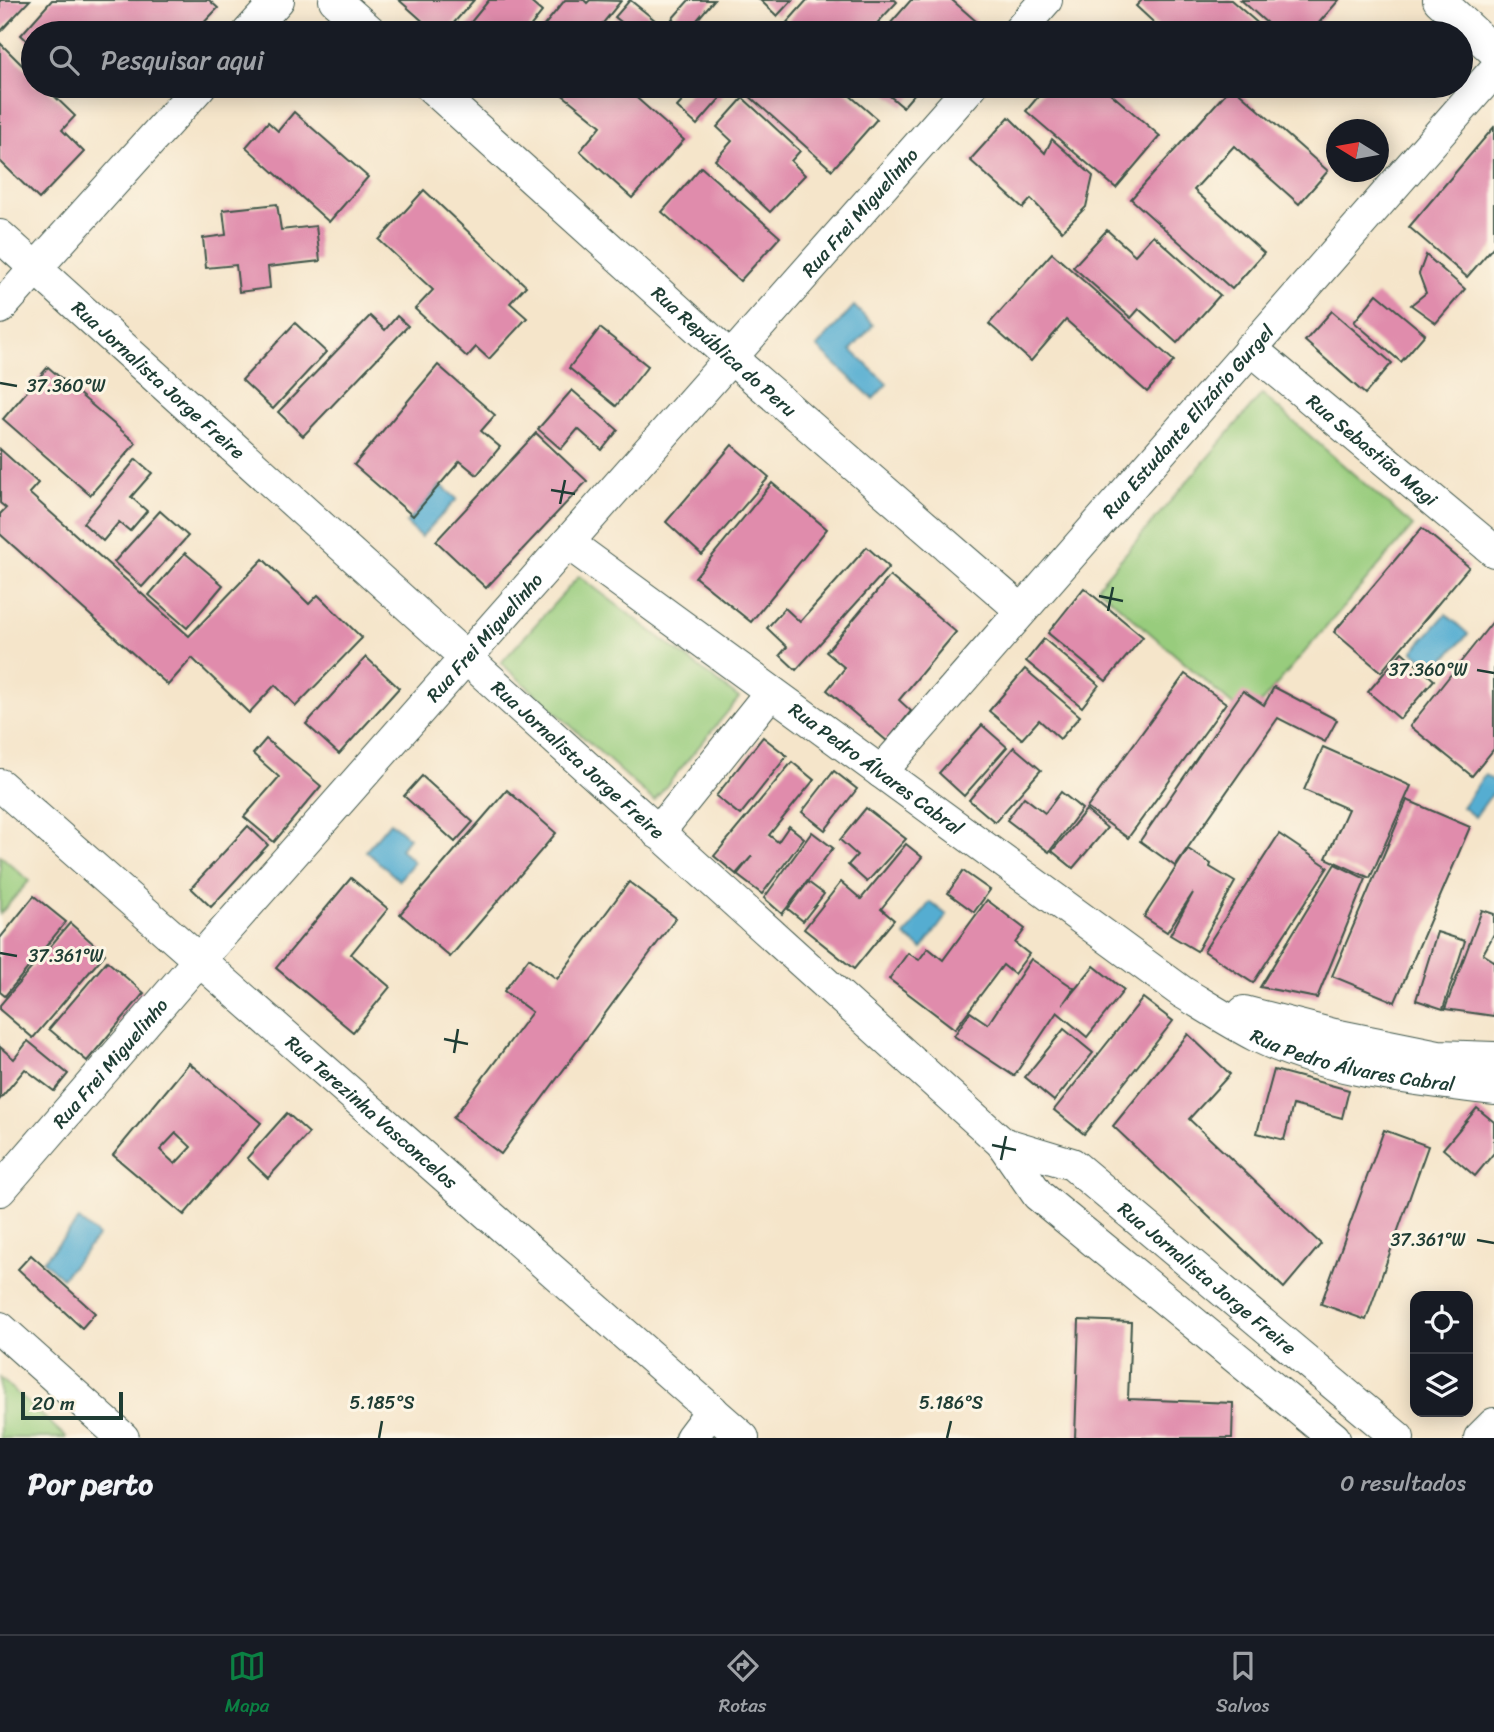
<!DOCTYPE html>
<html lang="pt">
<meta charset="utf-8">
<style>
:root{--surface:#171b24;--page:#20242c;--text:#f1f3f6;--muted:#9ea1a6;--line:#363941;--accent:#0b8043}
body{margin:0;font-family:Sriracha,sans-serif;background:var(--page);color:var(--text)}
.controls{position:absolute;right:21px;bottom:21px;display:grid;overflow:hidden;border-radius:14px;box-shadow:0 4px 18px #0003}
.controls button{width:63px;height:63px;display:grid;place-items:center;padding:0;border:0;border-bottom:2px solid var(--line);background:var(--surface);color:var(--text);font:35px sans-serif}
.compass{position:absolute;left:1326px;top:119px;width:63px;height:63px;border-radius:50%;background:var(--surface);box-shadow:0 4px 18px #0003;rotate:281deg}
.scale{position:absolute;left:21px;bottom:18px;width:102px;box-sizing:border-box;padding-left:7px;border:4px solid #1f3d34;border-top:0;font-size:19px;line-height:24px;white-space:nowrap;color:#1f3d34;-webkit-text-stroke:5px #fcf5e5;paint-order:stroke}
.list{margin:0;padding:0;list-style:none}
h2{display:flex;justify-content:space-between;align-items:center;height:91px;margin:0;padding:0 28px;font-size:30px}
h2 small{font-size:23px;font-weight:400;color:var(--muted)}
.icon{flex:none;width:38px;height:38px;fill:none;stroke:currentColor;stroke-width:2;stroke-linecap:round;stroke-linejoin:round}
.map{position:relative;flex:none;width:1494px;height:1438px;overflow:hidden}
.search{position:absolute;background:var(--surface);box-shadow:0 4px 18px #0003;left:21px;right:21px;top:21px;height:77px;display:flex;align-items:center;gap:18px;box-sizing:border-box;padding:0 24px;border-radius:38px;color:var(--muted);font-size:26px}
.sheet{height:196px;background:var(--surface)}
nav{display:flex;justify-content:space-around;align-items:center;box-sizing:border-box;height:98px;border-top:2px solid var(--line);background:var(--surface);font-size:19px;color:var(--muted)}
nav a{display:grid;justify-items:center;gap:4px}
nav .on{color:var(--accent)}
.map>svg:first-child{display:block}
.green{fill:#98cc7d;stroke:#5c8458;stroke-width:2}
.water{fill:#54add1;stroke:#3a7582;stroke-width:2}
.building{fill:#e08cac;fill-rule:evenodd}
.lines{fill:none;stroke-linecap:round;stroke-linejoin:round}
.minor-casing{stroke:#3f564a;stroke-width:34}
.minor{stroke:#fff;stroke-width:32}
.ticks{fill:none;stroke:#1f3d34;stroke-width:2.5}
.labels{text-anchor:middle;stroke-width:6;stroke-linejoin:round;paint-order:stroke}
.street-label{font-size:19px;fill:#1f3d34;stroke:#fcf5e5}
.ticks-label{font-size:18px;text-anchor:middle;fill:#1f3d34;stroke:#fcf5e5;stroke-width:6;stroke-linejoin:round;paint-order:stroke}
</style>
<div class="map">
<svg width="1494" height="1438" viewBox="0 0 1494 1438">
<rect width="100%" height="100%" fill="#fcf5e5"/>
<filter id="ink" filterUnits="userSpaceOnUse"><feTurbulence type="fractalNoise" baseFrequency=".0143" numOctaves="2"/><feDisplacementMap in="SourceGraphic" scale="14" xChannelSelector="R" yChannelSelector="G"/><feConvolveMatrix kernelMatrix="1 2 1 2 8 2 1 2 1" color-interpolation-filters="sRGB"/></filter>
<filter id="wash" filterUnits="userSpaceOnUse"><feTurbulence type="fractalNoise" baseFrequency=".00686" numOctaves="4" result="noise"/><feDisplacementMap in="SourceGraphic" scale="28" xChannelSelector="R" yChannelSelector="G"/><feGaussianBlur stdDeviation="1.57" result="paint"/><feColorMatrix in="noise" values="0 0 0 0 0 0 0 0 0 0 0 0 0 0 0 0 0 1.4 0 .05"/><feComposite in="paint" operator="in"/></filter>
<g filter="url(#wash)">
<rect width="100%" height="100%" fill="#f5e5ca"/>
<!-- green -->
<g class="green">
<path d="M1262,394l151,132 -165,192 -151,-131z"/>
<path d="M579,576l160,122 -85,103 -153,-138z"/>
<path d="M0,855l29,26 -29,33z"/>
<path d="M0,1378l66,59 -1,1h-65z"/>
</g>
<!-- water -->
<g class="water">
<path d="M854,306l19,19 -22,25 36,34 -14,15 -56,-52z"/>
<path d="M441,485l16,14 -36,38 -15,-14z"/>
<path d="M1446,614l22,20 -34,36 -21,-19z"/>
<path d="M1485,775l9,6v10l-19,26 -13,-10z"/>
<path d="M390,822l19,16 -9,11 14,13 -15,18 -33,-29z"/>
<path d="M930,902l17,13 -25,34 -17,-13z"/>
<path d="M79,1220l19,16 -36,42 -19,-17z"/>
</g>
<g id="blocks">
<!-- building -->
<g class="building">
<path d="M0,0h30l-30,32z"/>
<path d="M52,0h157l9,8 -24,25h-161v13l-12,-11z"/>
<path d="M399,0h75l-29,33h-9z"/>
<path d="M489,0h39l14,12 -17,21h-63z"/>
<path d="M565,0h19l3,3 3,-3 31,1 -26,32h-57z"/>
<path d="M630,0l41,33h-44l3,-4 -15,-12z"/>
<path d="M689,0h25l-27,32 -15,-13z"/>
<path d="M760,0h32l-15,16z"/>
<path d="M807,0h88l2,2 -29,31h-78l-7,-6z"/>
<path d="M911,0h41l25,22 -10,11h-85z"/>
<path d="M1142,0h89l38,33h-104l-29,-27z"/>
<path d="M1241,0h98l-29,33h-32z"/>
<path d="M0,43l33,33v10h11l31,30 -13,14 22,22 -45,47 -39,-38z"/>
<path d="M556,86h19l6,4 4,-4h50l-5,6 54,48 -52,58 -52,-47 21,-25 -47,-38z"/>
<path d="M696,86l34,1 -33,38 -20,-18z"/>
<path d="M754,86h85l38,33 -45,51 -85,-76z"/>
<path d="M878,86h43l-18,21z"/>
<path d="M1047,86h55l58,50 -44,52 -90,-77z"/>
<path d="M1232,86l96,85 -29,33 -65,-58 -40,44 70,63 -32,36 -101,-90z"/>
<path d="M743,98l57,53 -9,10 14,14 -35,37 -55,-52 17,-19 -15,-14z"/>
<path d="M294,112l74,65 -39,45 -83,-75 22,-25 10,9z"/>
<path d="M1009,117l36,36 7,-14 41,37 -7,31 -24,24 -31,-32 -8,9 -53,-48z"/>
<path d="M1494,127v119l-27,31 -58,-50z"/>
<path d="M701,167l79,70 -40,44 -78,-69z"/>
<path d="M424,190l102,96 -16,17 17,15 -38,41 -13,-12 -9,10 -52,-48 18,-19 -54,-50z"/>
<path d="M277,204l4,26 35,-4 4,35 -52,6 2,21 -31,4 -3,-27 -30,3 -3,-30 23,-3 -3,-25z"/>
<path d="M1107,230l28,25 18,-20 67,60 -43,48 -38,-34 -8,9 -58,-51z"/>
<path d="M1052,253l122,108 -27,31 -81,-72 -35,41 -42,-37z"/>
<path d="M1426,255l39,34 -29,34 -25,-18 15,-12 -7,-19z"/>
<path d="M1377,294l48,40 -24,28 -47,-40z"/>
<path d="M1332,311l60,52 -27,31 -60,-53z"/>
<path d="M370,316l15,14 12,-14 11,10 -105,110 -25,-24z"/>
<path d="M295,323l31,29 -53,57 -31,-29z"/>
<path d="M600,328l48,38 -32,40 -47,-38z"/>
<path d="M438,365l57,50 -14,16 19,16 -23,28 -17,-14 -47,55 -59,-51z"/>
<path d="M48,367l88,76 -46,52 -87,-76z"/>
<path d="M572,390l46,40 -16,20 -24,-21 -17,20 -23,-20z"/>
<path d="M536,433l51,48 -101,107 -50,-47z"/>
<path d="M732,445l37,32 -67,78 -36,-33z"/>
<path d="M0,449l38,34 -9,10 160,143 74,-77 46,45 9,-9 44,43 -66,68 -21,-21 -26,28 -57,-55 -24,27 -168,-151v-20l6,-6 -6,-5z"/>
<path d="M136,459l16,14 -21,24 16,14 -17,20 -11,-9 -16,19 -20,-18z"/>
<path d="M772,483l55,46 -76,93 -56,-45z"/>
<path d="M160,511l28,25 -46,51 -28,-25z"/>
<path d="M1422,528l47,39 -88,105 -47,-40z"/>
<path d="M867,547l22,20 -93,103 -16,-15 7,-8 -20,-19 18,-20 15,14z"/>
<path d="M185,553l38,32 -36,43 -38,-33z"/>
<path d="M890,576l66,56 -57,68 12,11 -24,30 -60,-51 18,-22 -19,-16z"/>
<path d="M1084,588l59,49 -37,44 -58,-48z"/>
<path d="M1494,620v129l-22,27 -62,-50z"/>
<path d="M1044,639l55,46 -17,22 -56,-46z"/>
<path d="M1402,652l32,28 -34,39 -32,-27z"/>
<path d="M366,657l33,31 -60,66 -33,-30z"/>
<path d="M1025,669l55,47 -20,23 -21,-19 -17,19 -33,-28z"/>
<path d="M1185,674l41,29 -98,135 -41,-30z"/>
<path d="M1274,687l63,33 -12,22 -47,-24 -103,148 -35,-25 103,-150 21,14z"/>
<path d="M982,725l25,22 -43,49 -25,-23z"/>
<path d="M763,737l24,19 -47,59 -24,-19z"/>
<path d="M266,739l55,47 -47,56 -30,-25 35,-40 -26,-23z"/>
<path d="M1014,747l27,23 -46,52 -26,-22z"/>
<path d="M1323,747l88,39 -41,92 -44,-20 22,-49 -44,-19z"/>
<path d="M792,762l22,18 -45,55 9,7 11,-16 15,12 -42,56 -25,-19 15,-19 -16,18 -22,-18z"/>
<path d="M834,771l23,18 -32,41 -23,-18z"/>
<path d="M422,776l51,46 -18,20 -51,-46z"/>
<path d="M507,790l49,43 -106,124 -50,-43z"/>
<path d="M1061,792l21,17 -33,43 -42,-32 17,-23 21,16z"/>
<path d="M1407,800l63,27 -75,175 -63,-26z"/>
<path d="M866,808l40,31 -39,43 -19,-17 9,-10 -17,-15z"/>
<path d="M1086,810l21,18 -34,40 -21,-17z"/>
<path d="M248,826l20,19 -57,62 -20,-19z"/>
<path d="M812,832l21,16 -51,66 -18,-16z"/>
<path d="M1279,834l49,33 -75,116 -49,-32z"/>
<path d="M906,844l16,13 -41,52 13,11 -40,49 -50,-40 37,-47 20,17z"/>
<path d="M1188,849l23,15 -1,3 25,15 -38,69 -27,-16 23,-42 -26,39 -23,-15z"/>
<path d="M1335,864l31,15 -49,119 -57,-11z"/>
<path d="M963,871l27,19 -16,22 -26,-19z"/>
<path d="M351,878l37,31 -37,45 39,33 -37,45 -77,-64z"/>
<path d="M629,882l47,36 -175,236 -48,-36 79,-106 -28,-21 25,-33 28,21z"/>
<path d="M808,882l16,12 -21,27 -15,-12z"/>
<path d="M34,896l32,26 -61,74 -5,-4v-54z"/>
<path d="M987,900l38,29 -10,14 14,11 -15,20 -11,-9 -48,64 -66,-50 19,-26 11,7 9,-12 15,12z"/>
<path d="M1482,910l12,4v20l-11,20 11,7v55l-49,-7z"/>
<path d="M70,923l35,31 -72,84 -33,-28v-5z"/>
<path d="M1437,932l28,9 -22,68 -27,-9z"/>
<path d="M1031,959l43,29 -11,16 31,-38 30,24 -37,47 -30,-25 -43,64 -60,-40 16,-24 18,12z"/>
<path d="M107,961l37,32 -57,68 -38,-32z"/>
<path d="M1143,998l30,23 -89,113 -30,-24z"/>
<path d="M1064,1029l29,24 -39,48 -29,-24z"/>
<path d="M1188,1034l42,40 -41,45 132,125 -37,44 -171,-162z"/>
<path d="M28,1041l40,33 -14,17 -29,-22 -25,30v-52l14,12z"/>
<path d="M189,1063l72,60 -77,92 -71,-60zM176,1133l15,14 -16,17 -15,-14z"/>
<path d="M1274,1070l75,20 -7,28 -49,-13 -9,35 -27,-7z"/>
<path d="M1477,1108l17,14v31l-19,23 -32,-27z"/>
<path d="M287,1113l22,20 -41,45 -21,-20z"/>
<path d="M1384,1130l44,16 -62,174 -45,-16z"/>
<path d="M31,1255l64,58 -13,15 -64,-59z"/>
<path d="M1079,1320l52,2 -3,77 105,4 -1,35h-157z"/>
</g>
</g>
</g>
<g filter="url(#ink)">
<use href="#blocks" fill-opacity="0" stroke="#3f564a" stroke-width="2"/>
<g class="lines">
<defs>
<g id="minor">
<path d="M335,0l37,33"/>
<path d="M1439,0l55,51"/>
<path d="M248,33l30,-33"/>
<path d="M1017,33l29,-33"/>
<path id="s1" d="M430,86l301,272 290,252"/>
<path id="s2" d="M0,236l1002,907 36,52 296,243"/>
<path d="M0,308l200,-222"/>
<path id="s3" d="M1250,348l244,203"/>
<path id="s4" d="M568,543l614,449c25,15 50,31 75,44 73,36 158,43 237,53"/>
<path id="s5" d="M881,772l613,-701"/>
<path id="s6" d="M0,785l743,653"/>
<path d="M658,833l113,-141"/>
<path d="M1244,1012l90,23 104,21 56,2"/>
<path id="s7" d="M1002,1143l70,21 326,274"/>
<path id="s8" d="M0,1190l198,-229 773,-875"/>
<path d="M0,1328l123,110"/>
<path d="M691,1438l21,-28"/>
<path d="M1480,1438l14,-14"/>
</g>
</defs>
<!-- minor casing -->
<use href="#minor" class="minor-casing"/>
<!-- minor -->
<use href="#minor" class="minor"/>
</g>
</g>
<!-- ticks -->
<path class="ticks" d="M0,383l17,3M551,490l24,4M560,504l5,-24M1099,596l24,5M1108,611l5,-24M1477,670l17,3M0,953l17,3M444,1039l24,5M454,1053l4,-24M992,1145l24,5M1001,1160l5,-24M1477,1240l17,3M379,1438l3,-17M947,1438l4,-17"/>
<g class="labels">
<!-- street labels -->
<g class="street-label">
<text dy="7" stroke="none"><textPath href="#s8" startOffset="1302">Rua Frei Miguelinho</textPath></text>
<text dy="7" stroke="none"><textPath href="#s1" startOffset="396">Rua República do Peru</textPath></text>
<text dy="7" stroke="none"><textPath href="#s2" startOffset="214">Rua Jornalista Jorge Freire</textPath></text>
<text dy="7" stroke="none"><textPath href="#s5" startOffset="466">Rua Estudante Elizário Gurgel</textPath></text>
<text dy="7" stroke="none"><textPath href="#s3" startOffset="159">Rua Sebastião Magi</textPath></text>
<text dy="7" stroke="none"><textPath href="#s8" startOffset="735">Rua Frei Miguelinho</textPath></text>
<text dy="7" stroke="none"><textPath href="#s2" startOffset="780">Rua Jornalista Jorge Freire</textPath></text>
<text dy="7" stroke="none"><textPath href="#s4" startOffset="382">Rua Pedro Álvares Cabral</textPath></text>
<text dy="7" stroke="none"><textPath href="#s4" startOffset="947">Rua Pedro Álvares Cabral</textPath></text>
<text dy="7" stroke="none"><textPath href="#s8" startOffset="168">Rua Frei Miguelinho</textPath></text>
<text dy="7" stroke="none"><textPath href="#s6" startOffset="495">Rua Terezinha Vasconcelos</textPath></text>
<text dy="7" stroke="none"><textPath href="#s7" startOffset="250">Rua Jornalista Jorge Freire</textPath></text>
</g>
</g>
<g class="ticks-label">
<text x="66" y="392">37.360°W</text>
<text x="1428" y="676">37.360°W</text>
<text x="66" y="962">37.361°W</text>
<text x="1428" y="1246">37.361°W</text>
<text x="382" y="1409">5.185°S</text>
<text x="951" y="1409">5.186°S</text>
</g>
</svg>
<div class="controls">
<button><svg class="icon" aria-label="locate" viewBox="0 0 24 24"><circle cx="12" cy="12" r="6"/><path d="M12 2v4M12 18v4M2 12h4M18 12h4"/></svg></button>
<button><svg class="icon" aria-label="layers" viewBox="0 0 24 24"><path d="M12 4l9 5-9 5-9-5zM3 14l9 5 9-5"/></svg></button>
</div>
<svg class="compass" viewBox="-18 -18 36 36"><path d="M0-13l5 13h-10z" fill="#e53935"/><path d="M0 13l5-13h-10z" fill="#9ea1a6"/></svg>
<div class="scale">20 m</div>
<div class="search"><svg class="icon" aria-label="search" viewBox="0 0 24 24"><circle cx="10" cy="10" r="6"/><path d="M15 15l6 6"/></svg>Pesquisar aqui</div>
</div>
<section class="sheet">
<h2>Por perto<small>0 resultados</small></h2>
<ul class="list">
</ul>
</section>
<nav>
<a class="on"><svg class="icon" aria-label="map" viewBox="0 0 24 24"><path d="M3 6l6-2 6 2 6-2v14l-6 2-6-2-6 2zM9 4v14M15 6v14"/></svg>Mapa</a>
<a><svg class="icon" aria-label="directions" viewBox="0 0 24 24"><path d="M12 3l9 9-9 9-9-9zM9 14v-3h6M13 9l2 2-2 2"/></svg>Rotas</a>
<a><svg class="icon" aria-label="saved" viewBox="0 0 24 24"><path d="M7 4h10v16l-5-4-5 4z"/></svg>Salvos</a>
</nav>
